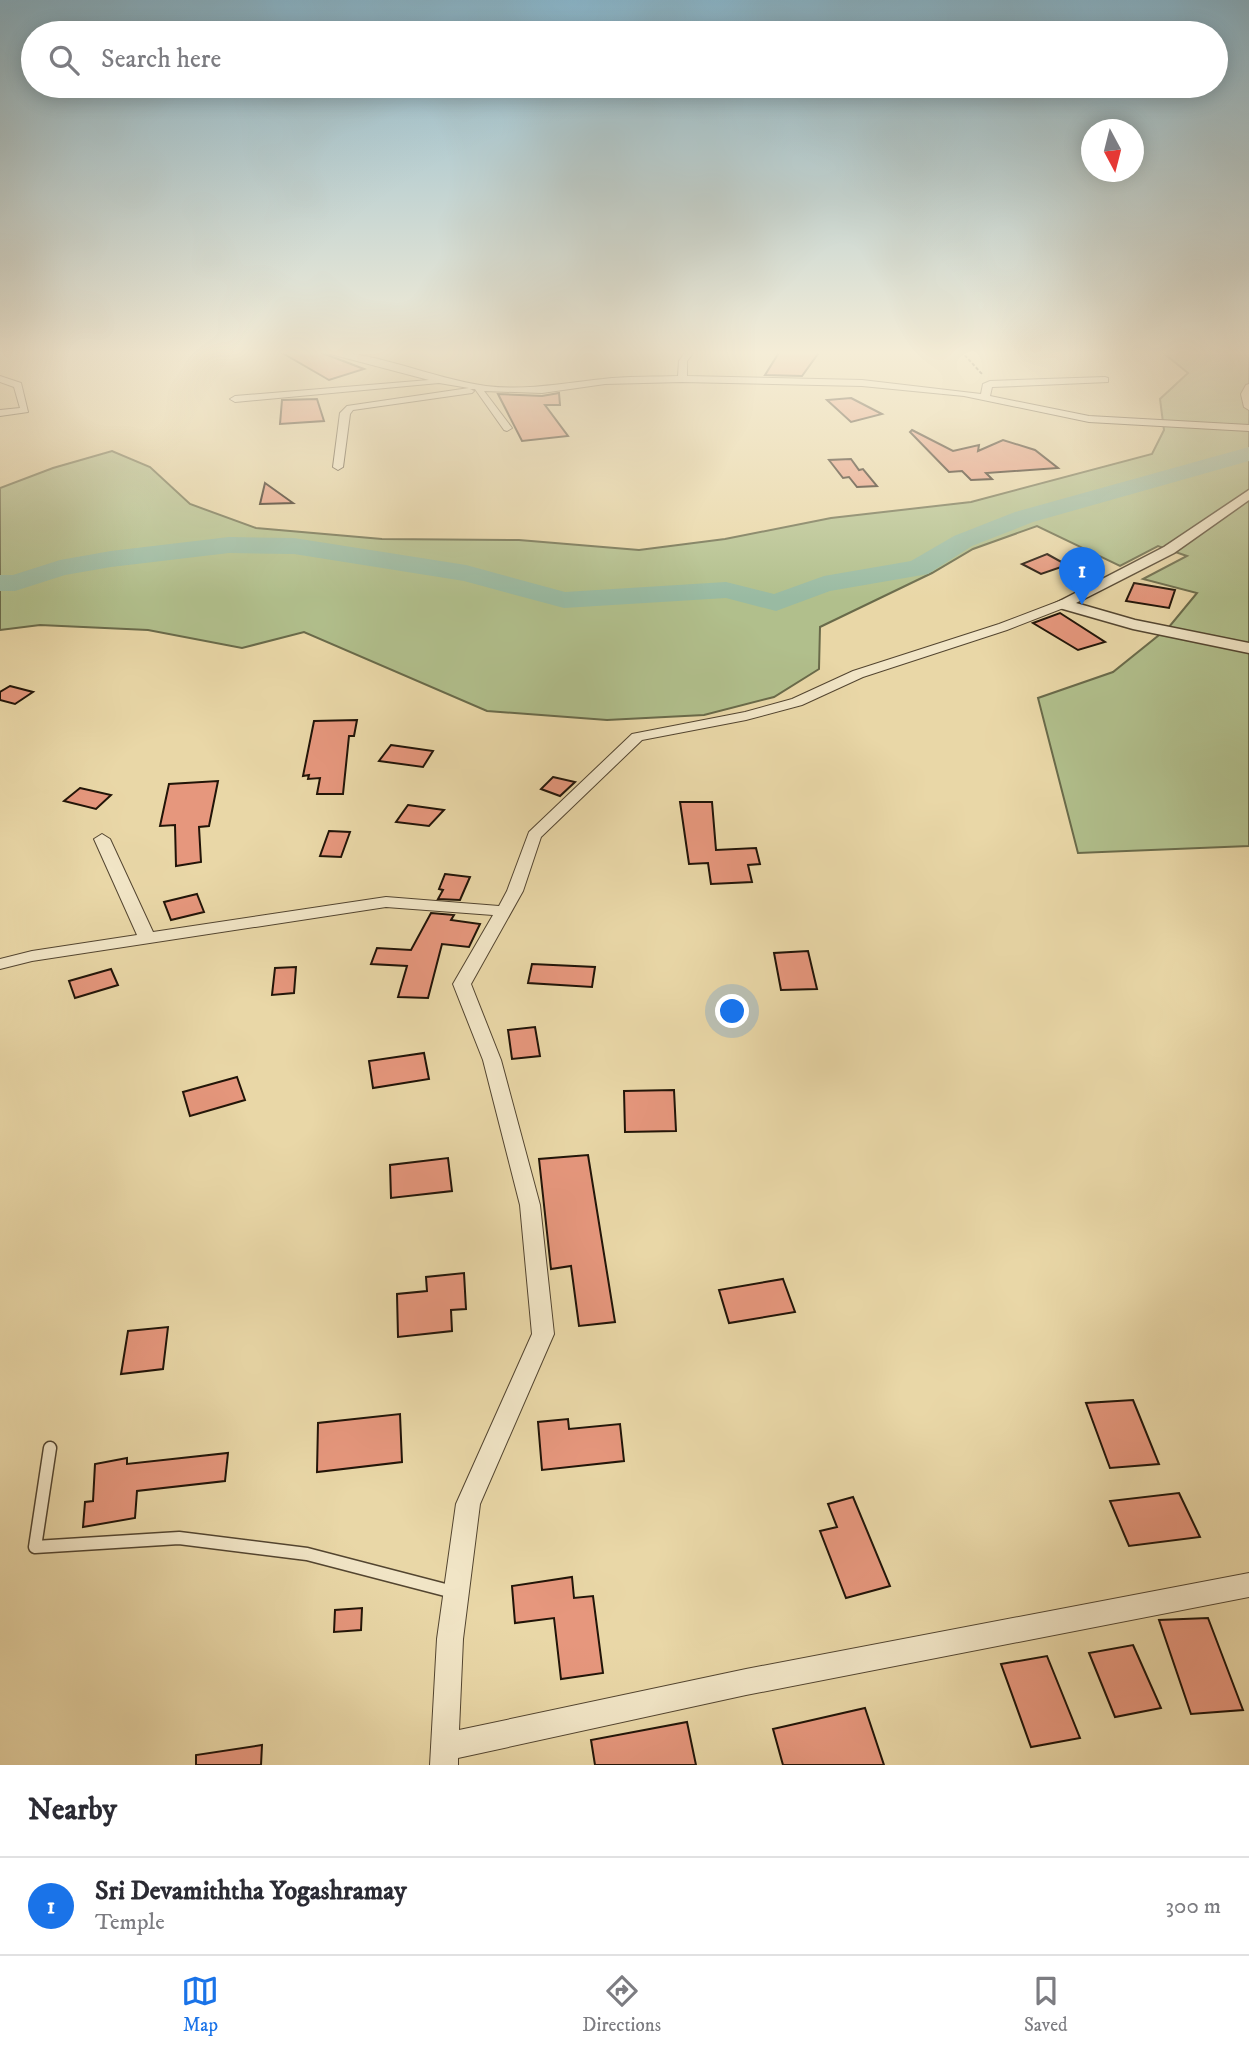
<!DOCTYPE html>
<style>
:root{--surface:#fff;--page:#f7f7f7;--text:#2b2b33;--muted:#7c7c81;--line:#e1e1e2;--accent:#1a73e8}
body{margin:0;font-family:"IM FELL DW Pica",serif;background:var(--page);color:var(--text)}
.compass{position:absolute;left:1081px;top:119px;width:63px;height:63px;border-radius:50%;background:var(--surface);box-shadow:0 4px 18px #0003;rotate:173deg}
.you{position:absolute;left:733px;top:1012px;width:24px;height:24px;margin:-18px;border:5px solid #fff;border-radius:50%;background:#1a73e8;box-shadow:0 0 0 10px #1a73e833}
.badge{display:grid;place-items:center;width:46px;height:46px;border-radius:50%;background:var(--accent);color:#fff;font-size:23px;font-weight:700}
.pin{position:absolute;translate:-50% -58px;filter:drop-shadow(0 2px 4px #0008)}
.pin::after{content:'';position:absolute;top:37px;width:24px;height:21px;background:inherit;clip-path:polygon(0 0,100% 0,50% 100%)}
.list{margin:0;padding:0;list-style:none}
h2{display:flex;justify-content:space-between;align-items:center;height:91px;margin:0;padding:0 28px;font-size:30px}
h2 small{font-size:23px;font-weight:400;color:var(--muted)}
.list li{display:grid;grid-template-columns:46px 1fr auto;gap:21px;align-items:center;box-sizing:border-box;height:98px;padding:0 28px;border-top:2px solid var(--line)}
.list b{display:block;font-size:26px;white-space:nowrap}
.list p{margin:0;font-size:23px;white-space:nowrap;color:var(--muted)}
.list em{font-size:23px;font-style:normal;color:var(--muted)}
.icon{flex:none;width:38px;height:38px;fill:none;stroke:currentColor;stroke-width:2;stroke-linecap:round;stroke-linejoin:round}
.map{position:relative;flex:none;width:1249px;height:1765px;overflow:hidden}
.search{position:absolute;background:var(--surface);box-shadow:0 4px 18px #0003;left:21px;right:21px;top:21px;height:77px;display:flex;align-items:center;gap:18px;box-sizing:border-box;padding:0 24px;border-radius:38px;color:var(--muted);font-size:26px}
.sheet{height:189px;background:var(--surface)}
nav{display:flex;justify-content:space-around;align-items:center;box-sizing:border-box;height:98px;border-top:2px solid var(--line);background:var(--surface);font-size:19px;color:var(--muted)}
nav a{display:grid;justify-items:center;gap:4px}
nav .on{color:var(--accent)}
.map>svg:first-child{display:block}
.green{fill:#b1bf8c;stroke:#696a4a;stroke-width:2}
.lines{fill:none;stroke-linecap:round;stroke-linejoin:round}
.river{fill:#99baa2;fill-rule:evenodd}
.building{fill:#e6977d;stroke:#211408;stroke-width:2}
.service-casing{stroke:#534530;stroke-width:15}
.minor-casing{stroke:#534530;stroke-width:2}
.tertiary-casing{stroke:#534530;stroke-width:3}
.path{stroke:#211408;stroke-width:2;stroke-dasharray:3.5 2;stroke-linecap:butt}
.service{stroke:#f1e5c6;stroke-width:12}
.minor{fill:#f1e5c6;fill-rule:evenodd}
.tertiary{fill:#f1e5c6;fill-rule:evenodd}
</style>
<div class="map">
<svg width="1249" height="1765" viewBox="0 0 1249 1765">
<rect width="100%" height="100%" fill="#e9d7a7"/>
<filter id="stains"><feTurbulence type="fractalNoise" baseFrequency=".00286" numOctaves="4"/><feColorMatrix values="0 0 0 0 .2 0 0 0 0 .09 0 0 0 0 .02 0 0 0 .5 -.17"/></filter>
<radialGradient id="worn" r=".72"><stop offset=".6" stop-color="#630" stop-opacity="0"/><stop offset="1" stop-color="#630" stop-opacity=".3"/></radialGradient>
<!-- green -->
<path class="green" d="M1161,351h88v495l-171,7 -40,-155 75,-26 56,-45 28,-34 -54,-14 44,-23 -29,-10 -38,20 -83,-40 -64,23 -41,24 -112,54 -1,42 -45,28 -70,18 -97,5 -120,-9 -183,-79 -62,16 -94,-18 -108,-5 -40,5v-142l53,-20 59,-17 38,16 40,37 66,24 126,11 137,1 120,10 86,-11 106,-21 140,-16 181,-48 12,-24 -4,-31 28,-26z"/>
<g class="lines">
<!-- river -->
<path class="river" d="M1249,447v14l-216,61 -61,24 -44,28 -98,17 -54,20 -50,-13 -162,10 -100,-27 -170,-27 -65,-1 -118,14 -46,8 -50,16h-15v-16h13l47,-15 51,-9 118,-14 65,1 172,27 99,27 161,-10 48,12 50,-18 87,-15 43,-25 61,-24z"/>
</g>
<!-- building -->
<g class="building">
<path d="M279,351h38l47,18 -35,11z"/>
<path d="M780,351h40l-18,25 -37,-1z"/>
<path d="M559,393l1,12h-15l23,31 -46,5 -24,-47 44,2z"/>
<path d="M851,398l31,16 -31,8 -24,-22z"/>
<path d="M317,399l7,22 -44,3 2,-24z"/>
<path d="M912,430l41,21 26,-6 -1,6 25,-11 32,10 23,18 -72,5 6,6 -21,1 -9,-9 -13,1 -39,-40z"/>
<path d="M851,459l8,11 4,-1 14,17 -20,1 -8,-10 -6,1 -14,-18z"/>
<path d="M265,483l28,20 -33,1z"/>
<path d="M1047,554l20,11 -26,9 -19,-10z"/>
<path d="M1134,583l41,7 -6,18 -43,-7z"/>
<path d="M1060,613l45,29 -27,8 -45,-27z"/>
<path d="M10,686l23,6 -18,12 -15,-4v-8z"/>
<path d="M357,720l-3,16h-5l-6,58h-26l3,-16 -12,1 1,-4 -6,1 11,-55z"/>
<path d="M391,745l42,6 -10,16 -44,-6z"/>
<path d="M553,777l22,5 -15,14 -19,-7z"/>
<path d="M218,781l-9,45 -10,1 2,35 -25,4 -1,-41 -15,1 9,-42z"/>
<path d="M80,788l31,7 -15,14 -32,-8z"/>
<path d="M680,802h32l4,48 40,-2 4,16 -12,1 4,17 -41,2 -3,-21 -19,1z"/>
<path d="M408,805l36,5 -15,16 -33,-4z"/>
<path d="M329,831l21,1 -9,25 -21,-1z"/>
<path d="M445,874l25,3 -10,23 -22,-1 5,-9 -4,-1z"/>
<path d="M197,894l7,18 -33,8 -7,-18z"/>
<path d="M431,913l23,2 -3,5 29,4 -11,23 -27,-3 -14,54 -30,-1 9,-31 -36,-2 6,-16 34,2z"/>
<path d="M808,951l9,38 -36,1 -7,-37z"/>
<path d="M532,964l63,3 -3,20 -64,-4z"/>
<path d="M296,967l-2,26 -22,2 3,-27z"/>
<path d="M111,969l7,16 -43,13 -6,-17z"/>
<path d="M535,1027l5,29 -28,3 -4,-29z"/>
<path d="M424,1053l5,26 -56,9 -4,-27z"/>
<path d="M237,1077l8,23 -55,16 -7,-24z"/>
<path d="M674,1090l2,41 -51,1 -1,-41z"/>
<path d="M588,1155l27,167 -36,4 -8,-60 -20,3 -12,-110z"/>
<path d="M448,1158l4,33 -61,7 -1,-33z"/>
<path d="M464,1273l2,36 -15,1 1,21 -54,6 -1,-43 30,-3 -1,-14z"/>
<path d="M783,1279l12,33 -66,11 -10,-33z"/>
<path d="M168,1327l-5,42 -42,5 7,-43z"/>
<path d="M1133,1400l26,64 -49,4 -24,-65z"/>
<path d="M400,1414l2,48 -85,10 1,-49z"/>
<path d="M568,1419l1,10 51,-5 4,37 -82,9 -4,-48z"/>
<path d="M228,1453l-3,28 -88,10 -2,27 -52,9 2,-25 8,-1 2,-37 32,-6v6z"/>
<path d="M1179,1493l21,44 -71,9 -19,-45z"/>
<path d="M853,1497l37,89 -44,12 -26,-67 17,-4 -9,-23z"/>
<path d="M572,1577l2,21 19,-2 10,77 -42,6 -7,-61 -39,5 -3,-37z"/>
<path d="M362,1608l-1,22 -27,2 1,-22z"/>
<path d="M1208,1618l35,92 -52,4 -32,-94z"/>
<path d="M1133,1645l28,63 -46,9 -26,-64z"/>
<path d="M1047,1656l33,82 -49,9 -30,-83z"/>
<path d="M865,1708l19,57h-101l-10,-36z"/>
<path d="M687,1722l9,43h-101l-4,-25z"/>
<path d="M262,1745l-1,20h-65v-10z"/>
</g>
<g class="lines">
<defs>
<path id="service" d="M50,1448l-15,99 144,-9 128,16 146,38"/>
<g id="minor">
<path d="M319,351c57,0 111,27 167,35 39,5 78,-3 117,-7 24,-3 50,-2 75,-3l1,-15 7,-10h9l-8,10v15l175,4 119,14 2,-10 7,-3 115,-4 3,1v4l-116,5 -2,9 99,20 160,9v6l-160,-9 -125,-26 -102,-10 -180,-4 -77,2 -63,9 -58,-2 28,37 -5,3 -3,-1 -29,-41h-5l4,2 -2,2 -119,17 -3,4 -7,53 -5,3 -5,-3 7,-54 7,-7 122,-18 -30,-5 -204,19 -5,-3 5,-3 194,-16z"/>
<path d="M0,376l21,7 7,29 -28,4v-6l20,-2 -6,-21 -14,-5z"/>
<path d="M1249,384v26l-5,-3 -3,-13 5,-9z"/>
<path d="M1062,600l6,4 -2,3 -59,23 -144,47 -61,28 -56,15 -104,20 -101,97 -18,54 -52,93 30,76 39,145 14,129 -74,170 -17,135 -4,91 287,-61 503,-96v24l-503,98 -288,63v7h-28l7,-126 19,-135 76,-170 -12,-129 -37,-145 -30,-76 40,-69 -107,-8 -354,54 -32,8v-10l32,-8 105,-16 -43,-96 8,-5 8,5 43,93 233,-35 113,9 8,-15 22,-59 103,-98 113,-22 47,-13 61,-28 146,-47z"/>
</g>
<path id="tertiary" d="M1249,490v10l-75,53 -98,50 59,17 114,23v10l-116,-24 -77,-22 -2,-3 110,-57z"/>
</defs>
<!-- service casing -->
<use href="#service" class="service-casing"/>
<!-- minor casing -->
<use href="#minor" class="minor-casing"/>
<!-- tertiary casing -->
<use href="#tertiary" class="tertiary-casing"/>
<!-- path -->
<path class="path" d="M961,351l21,23"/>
<!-- service -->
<use href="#service" class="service"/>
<!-- minor -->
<use href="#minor" class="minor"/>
<!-- tertiary -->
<use href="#tertiary" class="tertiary"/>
</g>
<!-- sky -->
<linearGradient id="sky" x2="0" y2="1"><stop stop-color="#88b6cc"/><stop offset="0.59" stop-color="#f5edd7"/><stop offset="1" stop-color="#f5edd7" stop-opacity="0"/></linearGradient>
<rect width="1249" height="598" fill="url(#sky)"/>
<rect width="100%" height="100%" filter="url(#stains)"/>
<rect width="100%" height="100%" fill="url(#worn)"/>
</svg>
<svg class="compass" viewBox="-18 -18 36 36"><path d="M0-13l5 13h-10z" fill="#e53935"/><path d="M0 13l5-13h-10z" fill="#7c7c81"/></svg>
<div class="you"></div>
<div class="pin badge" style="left:1082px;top:605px">1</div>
<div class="search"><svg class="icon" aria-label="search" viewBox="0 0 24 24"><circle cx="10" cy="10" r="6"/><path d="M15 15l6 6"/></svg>Search here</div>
</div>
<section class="sheet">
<h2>Nearby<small></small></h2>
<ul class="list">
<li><span class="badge">1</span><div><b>Sri Devamiththa Yogashramay</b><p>Temple</p></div><em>300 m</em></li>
</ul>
</section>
<nav>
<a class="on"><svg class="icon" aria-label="map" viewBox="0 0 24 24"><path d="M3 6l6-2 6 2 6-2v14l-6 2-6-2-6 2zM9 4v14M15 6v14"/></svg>Map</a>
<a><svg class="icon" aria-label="directions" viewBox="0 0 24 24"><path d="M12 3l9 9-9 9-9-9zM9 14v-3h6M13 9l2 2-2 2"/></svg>Directions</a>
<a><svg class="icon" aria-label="saved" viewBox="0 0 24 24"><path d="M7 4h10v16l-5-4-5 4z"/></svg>Saved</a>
</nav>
